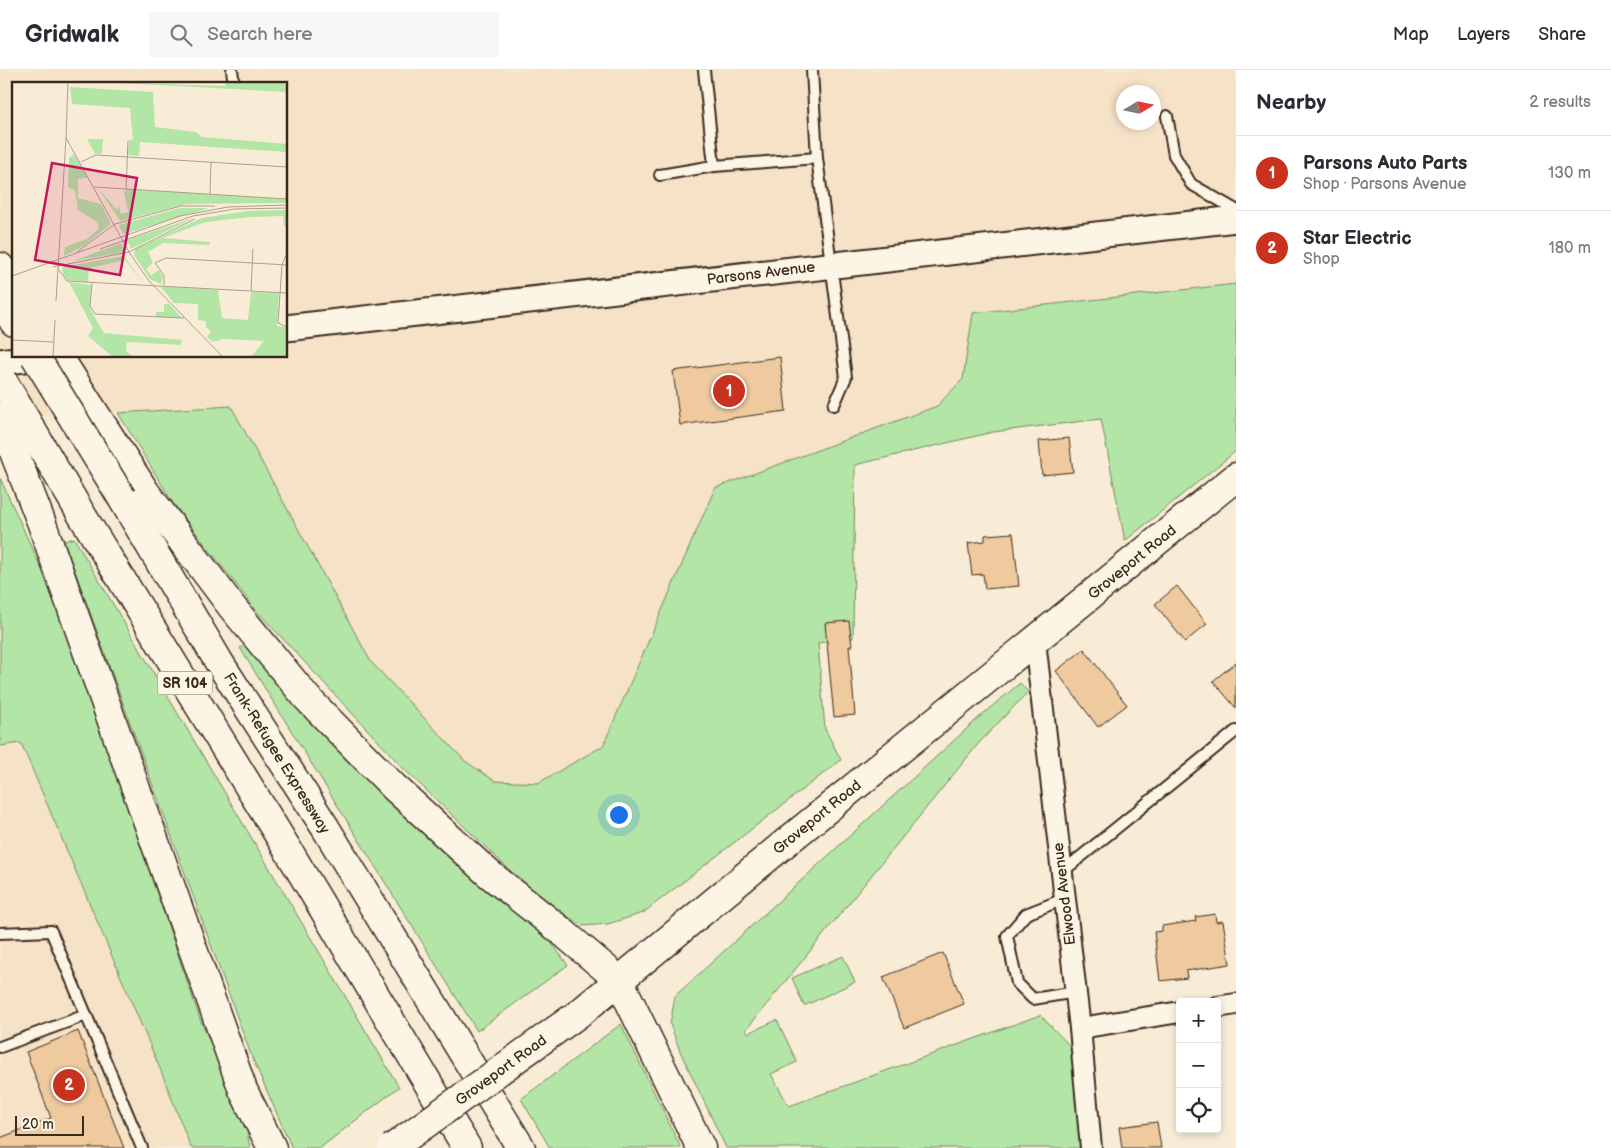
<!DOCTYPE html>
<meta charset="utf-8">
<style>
:root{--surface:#fff;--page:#f7f7f7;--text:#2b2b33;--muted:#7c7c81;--line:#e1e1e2;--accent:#c8321e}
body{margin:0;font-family:"Balsamiq Sans",sans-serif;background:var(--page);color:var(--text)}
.controls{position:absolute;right:15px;bottom:15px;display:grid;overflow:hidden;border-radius:5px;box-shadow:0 2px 8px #0003}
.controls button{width:45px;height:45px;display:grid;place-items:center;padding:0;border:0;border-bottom:1px solid var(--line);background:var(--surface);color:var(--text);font:25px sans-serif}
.compass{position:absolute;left:1116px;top:15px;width:45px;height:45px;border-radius:50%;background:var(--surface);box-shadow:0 2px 8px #0003;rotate:80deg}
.scale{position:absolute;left:15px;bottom:12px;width:69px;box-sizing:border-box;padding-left:5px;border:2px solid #3b2a1e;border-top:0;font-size:14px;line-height:18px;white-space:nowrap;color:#3b2a1e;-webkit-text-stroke:4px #fcf5e5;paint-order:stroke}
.you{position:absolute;left:618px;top:744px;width:18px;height:18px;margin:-12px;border:4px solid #fff;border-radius:50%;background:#1a73e8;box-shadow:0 0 0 8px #1a73e833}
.badge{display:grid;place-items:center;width:32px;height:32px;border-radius:50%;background:var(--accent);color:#fff;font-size:16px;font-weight:700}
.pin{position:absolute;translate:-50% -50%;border:2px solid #fff;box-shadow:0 1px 5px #0006}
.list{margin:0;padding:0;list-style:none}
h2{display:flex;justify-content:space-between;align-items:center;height:65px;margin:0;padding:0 20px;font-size:21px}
h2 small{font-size:16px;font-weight:400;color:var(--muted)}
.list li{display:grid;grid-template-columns:32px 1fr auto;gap:15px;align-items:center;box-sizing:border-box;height:75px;padding:0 20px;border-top:1px solid var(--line)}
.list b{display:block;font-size:19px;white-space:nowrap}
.list p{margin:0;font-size:16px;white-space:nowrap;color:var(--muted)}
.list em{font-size:16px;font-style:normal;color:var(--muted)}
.icon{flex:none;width:28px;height:28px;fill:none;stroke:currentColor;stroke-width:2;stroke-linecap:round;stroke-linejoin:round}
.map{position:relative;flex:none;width:1236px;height:1078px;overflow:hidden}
header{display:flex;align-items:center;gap:30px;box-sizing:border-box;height:70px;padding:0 25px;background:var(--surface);border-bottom:1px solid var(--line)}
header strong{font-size:24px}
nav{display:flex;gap:28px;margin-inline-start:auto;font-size:18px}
.search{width:350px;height:45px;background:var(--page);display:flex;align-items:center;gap:12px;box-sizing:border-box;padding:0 18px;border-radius:5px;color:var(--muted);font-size:19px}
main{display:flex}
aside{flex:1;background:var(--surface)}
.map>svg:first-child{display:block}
.built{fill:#f6e2c6;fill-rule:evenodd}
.green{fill:#b2e5a6;stroke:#768862}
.building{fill:#eeca9e;stroke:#3b2a1e}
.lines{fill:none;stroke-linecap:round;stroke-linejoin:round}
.service-casing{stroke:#3b2a1e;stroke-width:14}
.minor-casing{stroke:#3b2a1e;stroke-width:24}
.tertiary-casing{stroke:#3b2a1e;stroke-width:29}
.primary-casing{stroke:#3b2a1e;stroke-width:31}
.motorway-casing{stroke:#3b2a1e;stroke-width:31}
.service{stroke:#fcf5e5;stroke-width:10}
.minor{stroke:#fcf5e5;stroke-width:20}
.tertiary{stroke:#fcf5e5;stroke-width:25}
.primary{stroke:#fcf5e5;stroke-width:28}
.motorway{stroke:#fcf5e5;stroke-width:28}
.primary-bridge-casing{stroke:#3b2a1e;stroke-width:31;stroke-linecap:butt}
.motorway-bridge-casing{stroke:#3b2a1e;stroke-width:31;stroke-linecap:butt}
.primary-bridge{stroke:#fcf5e5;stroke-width:28}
.motorway-bridge{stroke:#fcf5e5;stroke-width:28}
.labels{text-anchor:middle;stroke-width:5;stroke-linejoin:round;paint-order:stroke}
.shield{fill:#fcf5e5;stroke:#75675a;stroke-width:1}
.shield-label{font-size:14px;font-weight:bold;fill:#3b2a1e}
.street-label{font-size:15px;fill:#3b2a1e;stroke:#fcf5e5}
.inset-road{fill:none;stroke:#ad9e8d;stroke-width:1}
.view{fill:#c2185b;fill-opacity:0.15;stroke:#c2185b;stroke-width:2.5}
.inset-edge{fill:none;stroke:#3b2a1e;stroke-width:2.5}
</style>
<header>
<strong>Gridwalk</strong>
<div class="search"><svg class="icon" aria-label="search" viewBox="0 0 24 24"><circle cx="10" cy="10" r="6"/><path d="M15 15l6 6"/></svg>Search here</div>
<nav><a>Map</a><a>Layers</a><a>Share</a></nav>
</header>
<main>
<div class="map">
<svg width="1236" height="1078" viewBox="0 0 1236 1078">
<rect width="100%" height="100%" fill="#f9ecd7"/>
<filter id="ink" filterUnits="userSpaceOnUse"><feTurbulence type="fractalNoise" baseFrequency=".02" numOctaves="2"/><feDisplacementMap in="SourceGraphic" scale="10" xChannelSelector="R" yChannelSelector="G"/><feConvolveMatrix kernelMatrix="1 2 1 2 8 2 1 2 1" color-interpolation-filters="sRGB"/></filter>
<g filter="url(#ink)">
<!-- built -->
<g class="built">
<path d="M0,0h1236v214l-262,29 -11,66 -26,27 -222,82 -112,258 -65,37 -43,-2 -30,-20 -94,-99 -141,-256 -230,13zM14,14h272v272h-272zM1124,22h30v30h-30z"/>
<path d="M21,673l140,328 30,77h-191v-402z"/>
</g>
<!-- green -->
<g class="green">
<path d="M1236,214v167l-111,90 -24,-122 -108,13 -138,33 -2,173 -35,5 7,86 16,31 -198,153 -35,11 -25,2 -41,-25 -137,-131 -149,-160 -83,-107 -55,-90 113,-7 140,256 94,99 30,20 43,2 65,-37 112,-258 222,-82 26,-27 10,-66z"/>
<path d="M0,408l59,129 141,412 45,101 5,28h-59l-30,-77 -140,-328 -21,3z"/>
<path d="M74,468l325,549 -79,61h-28l-41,-93 -187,-514z"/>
<path d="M249,573l170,183 131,115 18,24 -91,66 -237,-383z"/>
<path d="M1020,613l8,9 -49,51 -233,287 2,3 29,-13 20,42 -26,12 18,32 251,-91 32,33 11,100h-357l-46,-97 -10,-27 5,-28 309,-283z"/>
<path d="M843,886l12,26 -51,24 -12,-28z"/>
<path d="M621,954l60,124h-131l-29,-49z"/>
</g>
<!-- building -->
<g class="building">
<path d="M780,287l6,54 -106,14 -7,-54z"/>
<path d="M1069,368l4,34 -31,3 -3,-34z"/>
<path d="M1013,463l6,53 -34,3 -2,-15 -11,1 -4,-32 17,-2v-6z"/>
<path d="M1177,516l30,38 -22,18 -30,-38z"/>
<path d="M849,551l3,25h-3l6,69 -21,2 -9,-94z"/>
<path d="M1084,579l43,56 -29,22 -42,-56z"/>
<path d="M1236,592v46l-23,-27z"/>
<path d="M1215,844l1,8 7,-1 7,43 -44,7 1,7 -27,3 -6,-49 8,-1v-5l34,-5 -1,-4z"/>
<path d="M943,883l21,51 -60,24 -21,-51z"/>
<path d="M78,961l46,117h-124v-10l51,-20 -25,-66z"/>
<path d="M1157,1052l4,26h-39l-3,-21z"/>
</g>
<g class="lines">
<defs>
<g id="service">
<path d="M232,0l2,14"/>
<path d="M704,0l10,96 103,-8"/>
<path d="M812,0l5,88 29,219 -12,28"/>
<path d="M1167,46l7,39 17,29 45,26"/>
<path d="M660,105l54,-9"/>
<path d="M1062,802l174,-141"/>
<path d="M1064,829l-38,15 -19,22 10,47 16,16 43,-7"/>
<path d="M0,863l51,-2 91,217"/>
<path d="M0,977l86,-32"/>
</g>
<g id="minor">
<path d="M1035,571l45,387 11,120"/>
<path d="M1217,937l19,-3"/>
<path d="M1080,958l100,-16"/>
</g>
<g id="tertiary">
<path d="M286,258l950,-109"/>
<path d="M0,292l48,-6"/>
</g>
<path id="primary" d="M581,942l203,-168 452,-367"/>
<g id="motorway">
<path d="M0,197l14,22"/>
<path d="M0,229l14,23"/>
<path d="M58,286l88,137 86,114 75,91 87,89 94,86 72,57 59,50 82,168"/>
<path d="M0,306l80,136 211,343 176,293"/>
<path d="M0,346l42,108 201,566 29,58"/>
<path d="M122,428l97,164 106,165 196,321"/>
</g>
</defs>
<!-- service casing -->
<use href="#service" class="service-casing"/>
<!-- minor casing -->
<use href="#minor" class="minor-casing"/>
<!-- tertiary casing -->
<use href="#tertiary" class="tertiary-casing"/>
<!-- primary casing -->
<use href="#primary" class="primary-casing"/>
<!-- motorway casing -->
<use href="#motorway" class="motorway-casing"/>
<!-- service -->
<use href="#service" class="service"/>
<!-- minor -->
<use href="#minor" class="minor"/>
<!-- tertiary -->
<use href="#tertiary" class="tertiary"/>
<!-- primary -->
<use href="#primary" class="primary"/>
<!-- motorway -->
<use href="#motorway" class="motorway"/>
<defs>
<path id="primary-bridge" d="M392,1078l189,-136"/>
<path id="motorway-bridge" d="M35,286l87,142"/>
</defs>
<!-- primary-bridge casing -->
<use href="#primary-bridge" class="primary-bridge-casing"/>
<!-- motorway-bridge casing -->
<use href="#motorway-bridge" class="motorway-bridge-casing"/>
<!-- primary-bridge -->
<use href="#primary-bridge" class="primary-bridge"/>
<!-- motorway-bridge -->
<use href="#motorway-bridge" class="motorway-bridge"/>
</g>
</g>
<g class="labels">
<!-- shield labels -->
<rect class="shield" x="157.5" y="601.5" width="55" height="23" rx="4"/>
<g class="shield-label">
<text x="185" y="618">SR 104</text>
</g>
<!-- street labels -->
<g class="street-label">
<text transform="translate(761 203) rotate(-7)" y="5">Parsons Avenue</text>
<text transform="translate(1132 492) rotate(-39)" y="5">Groveport Road</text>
<text transform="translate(277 683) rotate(58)" y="5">Frank-Refugee Expressway</text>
<text transform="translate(817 747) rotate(-39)" y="5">Groveport Road</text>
<text transform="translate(1064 824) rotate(-97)" y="5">Elwood Avenue</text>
<text transform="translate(501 1000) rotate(-36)" y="5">Groveport Road</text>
</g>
</g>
<!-- overview -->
<g transform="translate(12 12)">
<rect width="275" height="275" fill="#f9ecd7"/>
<path d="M89,0l124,4 1,-4h59l2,10zM58,5l83,5 2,35 41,5 6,5 85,7v8l-147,-10 -1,14 -11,-1 1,-15h4l-3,-32 -58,-4zM75,57h16l-1,15h-7zM62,72l14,24 -10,1v19l23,6 10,20 -26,21 -21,11 1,-9 22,-8 12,-11 -2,-6 -19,-12 -3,-19 -7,-4 1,-29zM86,106l19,22 2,-4 2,8 7,-2 -4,-20 3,-3 160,10v4l-100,1 -67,17zM168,126h29l-86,26 -4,-9zM275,128v17l-3,-1 -1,-10 -33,1 -45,5 -42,16 47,4v3l-47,-2 -15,9 5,11 -7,6 5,6 8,-5 4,6 -2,8 -11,-5 -16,-24 1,-6 67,-31 45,-7zM182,136l-63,31 -4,-9zM109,161l4,9 -52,9zM112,174l20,28 -19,-24 -36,8 -1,14 -21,-2 -4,-5 -1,-8zM57,200l22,3 -1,24 14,24 78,7 -1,5 -54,-3 -1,9 7,6h-20l-25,-21 5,-8zM148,204l58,4 4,28 26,2 3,-28 28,1 -2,33 10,1v30h-36l13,-16 -41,-2 -10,3 -6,-5 4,-6 -5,-4v-6l-8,-1v-16l-24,-1zM152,222h5l13,14 -26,-1v-5h8z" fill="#b2e5a6"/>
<path class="inset-road" d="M56,0l-2,56 63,114 20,29 74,76M69,80l15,-7 191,12M82,105l193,12M114,107l2,-48M198,112l1,-32M274,117l1,-16M88,167l93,-33 42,-7 52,-1M65,170l38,-28 66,-18h34M275,171l-5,12 -4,58 9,4M41,185l76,-15 66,-33M46,187l9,12 220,12M0,194l168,-60 48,-9 59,-2M80,201l-2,23 5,8 89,4M152,203v-10l-9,-12 11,-5 121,7M239,209l2,-42M44,219l10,-163M0,258l41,2M41,275l2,-37"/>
<path class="view" d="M40,81l85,15 -17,97 -85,-15z"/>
<rect width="275" height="275" class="inset-edge"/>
</g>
</svg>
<div class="controls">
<button>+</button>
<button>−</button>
<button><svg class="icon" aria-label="locate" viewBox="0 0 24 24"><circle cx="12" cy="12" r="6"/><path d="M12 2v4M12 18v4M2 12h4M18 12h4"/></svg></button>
</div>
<svg class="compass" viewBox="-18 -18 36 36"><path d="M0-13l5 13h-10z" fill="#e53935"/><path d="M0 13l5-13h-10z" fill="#7c7c81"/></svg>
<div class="scale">20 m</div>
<div class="you"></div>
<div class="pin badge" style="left:729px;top:321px">1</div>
<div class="pin badge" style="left:69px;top:1015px">2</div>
</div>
<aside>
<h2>Nearby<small>2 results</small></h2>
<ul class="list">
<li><span class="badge">1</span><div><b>Parsons Auto Parts</b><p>Shop · Parsons Avenue</p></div><em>130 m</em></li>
<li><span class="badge">2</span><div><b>Star Electric</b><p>Shop</p></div><em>180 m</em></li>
</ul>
</aside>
</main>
